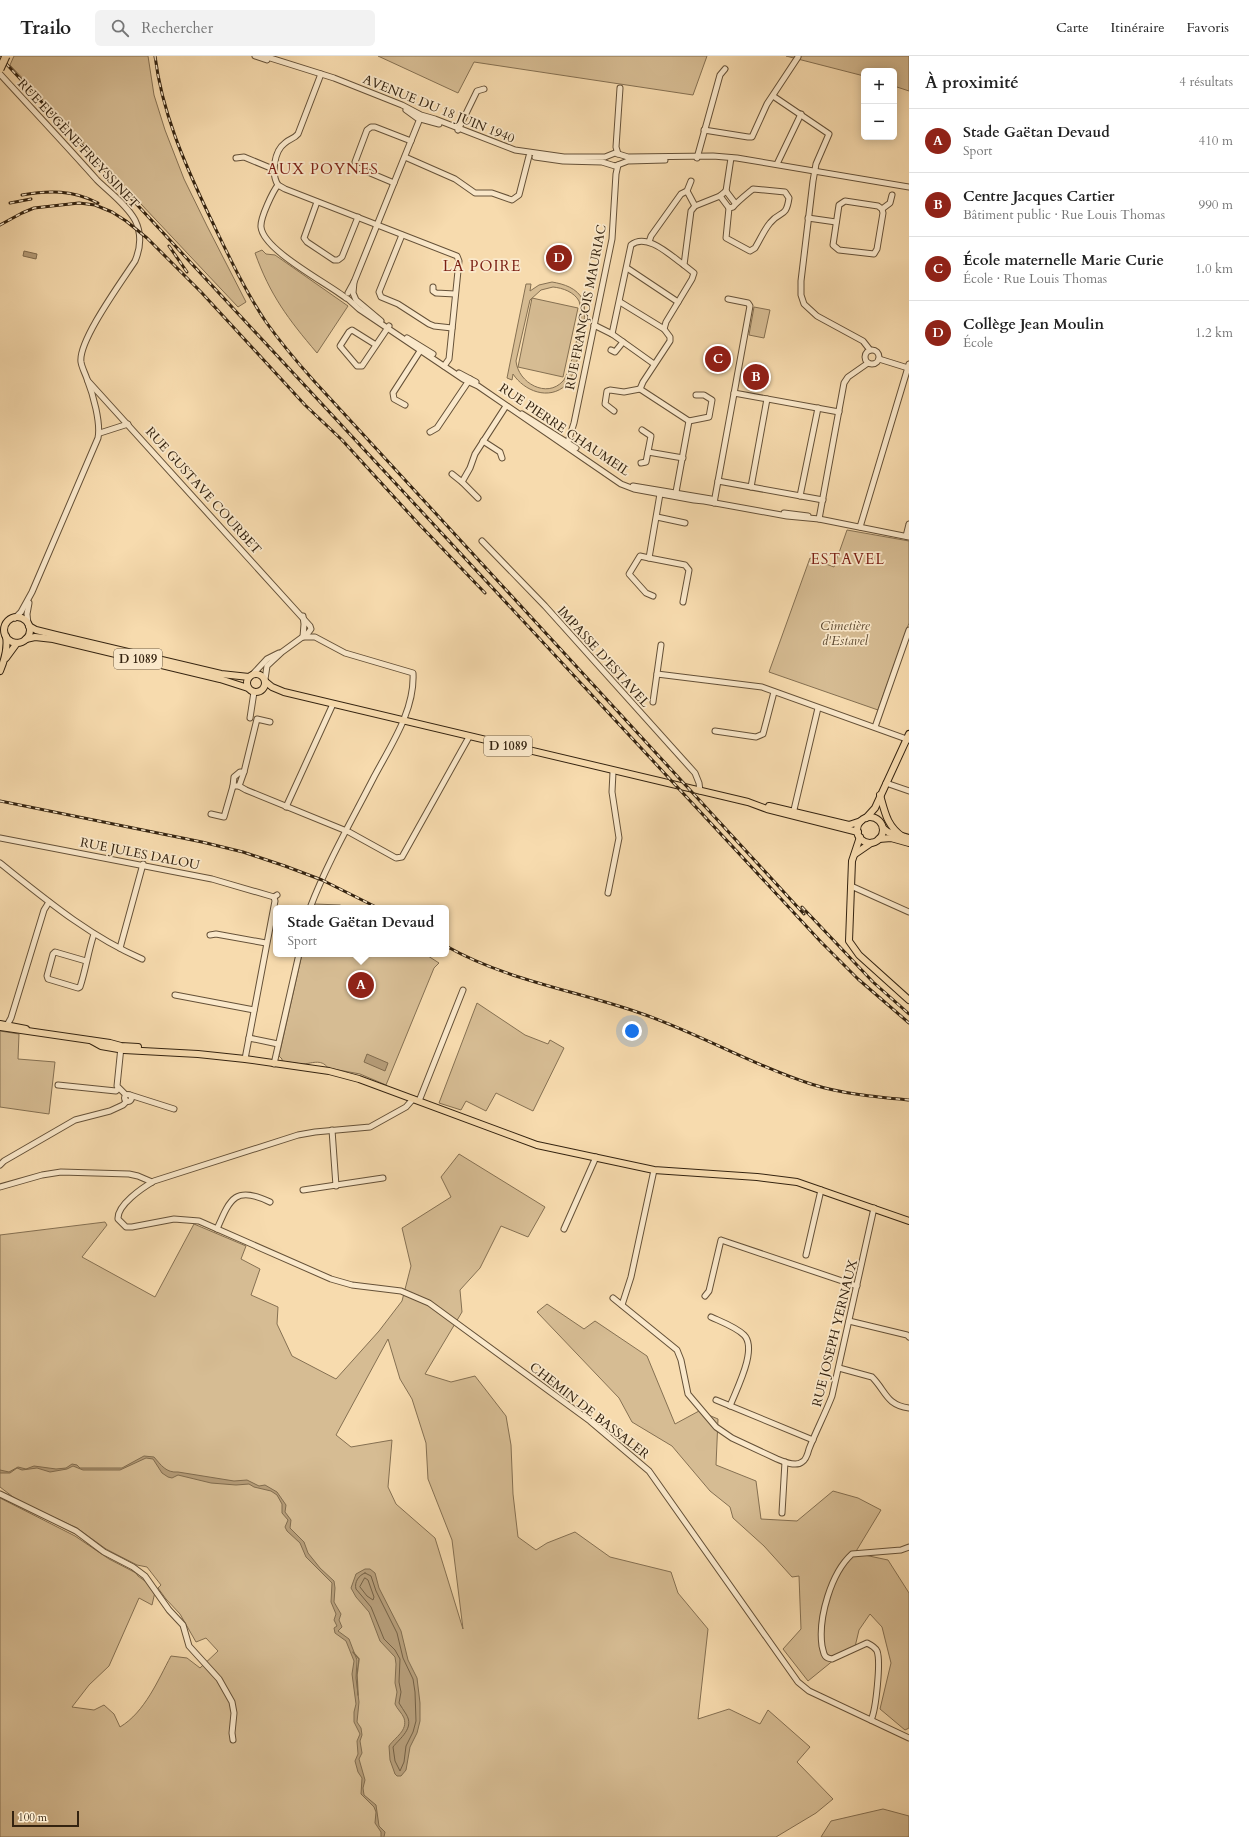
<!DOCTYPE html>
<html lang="fr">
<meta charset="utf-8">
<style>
:root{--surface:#fff;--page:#f2f2f2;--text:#222;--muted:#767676;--line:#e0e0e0;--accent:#8f2418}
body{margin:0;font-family:Cardo,serif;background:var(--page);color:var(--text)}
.controls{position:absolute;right:12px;top:12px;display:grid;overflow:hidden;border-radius:6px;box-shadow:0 2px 10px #0003}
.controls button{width:36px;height:36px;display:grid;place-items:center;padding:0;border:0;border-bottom:1px solid var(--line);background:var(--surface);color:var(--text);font:20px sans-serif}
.scale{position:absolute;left:12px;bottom:10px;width:67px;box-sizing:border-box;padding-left:4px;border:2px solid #342310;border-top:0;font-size:11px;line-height:14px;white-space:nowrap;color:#342310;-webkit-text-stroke:3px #fae8ca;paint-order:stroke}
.you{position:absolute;left:632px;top:975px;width:14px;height:14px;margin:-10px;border:3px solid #fff;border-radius:50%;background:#1a73e8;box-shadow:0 0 0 6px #1a73e833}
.badge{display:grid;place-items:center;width:26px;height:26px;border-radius:50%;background:var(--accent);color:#fff;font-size:13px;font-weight:700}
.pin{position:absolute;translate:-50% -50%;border:2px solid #fff;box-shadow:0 1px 4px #0006}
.popup{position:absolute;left:273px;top:849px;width:176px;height:52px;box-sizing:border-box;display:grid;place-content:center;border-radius:6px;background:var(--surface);filter:drop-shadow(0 1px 3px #0005);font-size:13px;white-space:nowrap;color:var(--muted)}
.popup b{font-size:15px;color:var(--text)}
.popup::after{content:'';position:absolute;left:50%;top:100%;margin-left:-8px;border:8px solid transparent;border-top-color:var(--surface)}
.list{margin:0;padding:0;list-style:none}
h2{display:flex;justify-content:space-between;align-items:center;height:52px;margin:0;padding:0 16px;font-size:17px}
h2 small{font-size:13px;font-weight:400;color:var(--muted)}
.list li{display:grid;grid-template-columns:26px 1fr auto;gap:12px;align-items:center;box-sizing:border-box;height:64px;padding:0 16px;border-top:1px solid var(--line)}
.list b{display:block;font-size:15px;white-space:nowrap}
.list p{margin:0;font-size:13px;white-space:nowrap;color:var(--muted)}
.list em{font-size:13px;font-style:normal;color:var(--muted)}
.icon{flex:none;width:22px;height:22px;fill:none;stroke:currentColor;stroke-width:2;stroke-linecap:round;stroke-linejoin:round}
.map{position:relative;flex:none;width:909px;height:1781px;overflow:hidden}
header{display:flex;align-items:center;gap:24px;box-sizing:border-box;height:56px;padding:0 20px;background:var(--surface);border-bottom:1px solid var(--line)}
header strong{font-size:19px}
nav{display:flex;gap:22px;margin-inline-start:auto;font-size:14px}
.search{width:280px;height:36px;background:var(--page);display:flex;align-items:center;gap:10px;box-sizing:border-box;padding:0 14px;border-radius:6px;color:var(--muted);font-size:15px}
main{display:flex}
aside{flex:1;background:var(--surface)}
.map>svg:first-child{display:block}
.green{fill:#d6bc93;stroke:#857052;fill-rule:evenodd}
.water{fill:#b59c78;stroke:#816c4e}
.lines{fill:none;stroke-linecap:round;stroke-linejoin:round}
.shore{stroke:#746044;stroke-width:1}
.stream{stroke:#816c4e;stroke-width:1.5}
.minor-casing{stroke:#655138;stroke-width:7}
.major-casing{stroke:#342310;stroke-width:8}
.minor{stroke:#fae8ca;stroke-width:5}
.major{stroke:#f7dbae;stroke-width:6}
.rail-casing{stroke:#342310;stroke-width:3}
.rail{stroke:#fae8ca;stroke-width:1.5;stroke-dasharray:4.5;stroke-linecap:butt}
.highway-bridge-casing{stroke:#342310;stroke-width:9;stroke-linecap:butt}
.highway-bridge{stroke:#f7dbae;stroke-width:7}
.labels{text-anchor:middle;stroke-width:3.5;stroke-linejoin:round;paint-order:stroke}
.shield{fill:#fae8ca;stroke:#6f5e48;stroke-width:1}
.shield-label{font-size:12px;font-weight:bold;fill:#342310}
.street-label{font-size:13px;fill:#342310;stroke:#fae8ca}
.park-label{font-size:13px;font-style:italic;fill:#5c4931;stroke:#fae8ca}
.quarter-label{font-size:15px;letter-spacing:1px;fill:#7a1f14;stroke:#fae8ca}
</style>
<header>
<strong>Trailo</strong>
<div class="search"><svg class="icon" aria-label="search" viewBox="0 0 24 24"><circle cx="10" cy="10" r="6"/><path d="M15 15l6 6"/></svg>Rechercher</div>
<nav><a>Carte</a><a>Itinéraire</a><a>Favoris</a></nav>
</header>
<main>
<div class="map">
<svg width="909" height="1781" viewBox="0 0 909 1781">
<rect width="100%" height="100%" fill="#f7dbae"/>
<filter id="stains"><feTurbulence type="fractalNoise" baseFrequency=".005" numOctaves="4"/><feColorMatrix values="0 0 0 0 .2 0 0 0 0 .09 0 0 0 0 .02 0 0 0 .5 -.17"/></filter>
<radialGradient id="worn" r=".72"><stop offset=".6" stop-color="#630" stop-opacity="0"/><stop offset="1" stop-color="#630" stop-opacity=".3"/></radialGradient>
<!-- green -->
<g class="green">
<path d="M14,0h134l6,39 11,35 19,49 23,47 39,76 -8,5 -228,-242z"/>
<path d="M378,0h329l-14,39 -219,-33 -16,31z"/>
<path d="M786,0h123v35l-15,-5v-15h-30v5z"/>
<path d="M262,194l4,4 9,1 73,51 -31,47c-29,-34 -47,-58 -62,-100z"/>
<path d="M552,226c12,2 25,6 31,18 6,13 -6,76 -17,85 -17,16 -42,6 -53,-11l-1,6 -5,-2 19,-94h5l-1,7 9,-6zM553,231c10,1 21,5 26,14 1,4 2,8 2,12 0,12 -11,61 -18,68 -16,18 -45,2 -47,-20l14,-61 11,-10z"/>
<path d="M532,242l46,10 -15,69 -45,-10z"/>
<path d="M754,251l16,3 -6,28 -15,-3z"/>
<path d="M847,474l62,11v82l-31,87 -109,-38 41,-114 24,9z"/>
<path d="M315,848l25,1 6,3h-33z"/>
<path d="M302,898h123l14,9 -5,5 -48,117 -26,-11 -32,-6c-7,-10 -17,-4 -26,-4 -7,-1 -14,-2 -20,-3v-2l-3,-3z"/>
<path d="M477,947l48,32 23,9 2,-4 14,8 -31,63 -37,-18 -10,18 -20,-10 -5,9 -22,-7z"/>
<path d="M0,975l19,3 -1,25 37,3 -6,52 -49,-7z"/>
<path d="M459,1098l86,53 -17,30 -27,-11 -21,42 -20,22 2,22 -37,62 26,8 24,-6 31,40 5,29 2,49 5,43 18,13 11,-7 28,-11 35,25 61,15 7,21 30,36 -10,90 31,-10 31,15 8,-14 42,37 -13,15 36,37 -17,14 -40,24h-776v-339l75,38 34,23 27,14 2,3 11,8 6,8 -3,13 -13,-7 -30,68 -20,19 -17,22 22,3 10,-5 10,9 6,13c25,-15 38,-47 51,-71l16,2 13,10 18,-17 -12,-13 -10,4 -16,-28 -14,-15 -8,-11 3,-3 -14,-18 -10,-2 -31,-16 -29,-21 -60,-28 -17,-13v-252l105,-13 2,3 -25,32 73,40 39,-73 52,22 -5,13 19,10 -9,26 27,12 -1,17 15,32 44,23 43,-48 23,-30 9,-35 -9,-38 49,-31 -10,-20zM388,1283l12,40 12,20 14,44 2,36 24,61 11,89 -28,-91 -39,-34 -8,-17 4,-47 -41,7 -15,-12z"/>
<path d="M547,1248l37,25 11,-8 52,35 28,68 24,-13 19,8 -2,46 40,16 5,38 36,2 36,-30 25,7 23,12 -26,43 33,7 21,33v135l-4,2 -25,-21 11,-46 -9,-36 -12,-13 -11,16 -5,21 -14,4 -32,26 -25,-32 18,-20 -2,-53 -7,1 -28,-31 -31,-28 -3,-11 -20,-16 -38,-45 -40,-24 -13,-24 -82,-86z"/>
<path d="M883,1753l26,7v21h-88l10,-16z"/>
</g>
<!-- water -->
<g class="water">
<path d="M24,195l13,3 -1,5 -13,-3z"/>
<path d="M367,998l21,9 -3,8 -21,-9z"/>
<path d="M144,1400l10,1c7,8 12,16 24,15l56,9 13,-1 12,6 6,-1 12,7 9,13 -1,7 6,8 -1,8 14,14 4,11 12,15 14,13 1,7 -1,14 7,12 -2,6 3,7 -4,4 11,8 8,21 -1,18 3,24 -2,20 4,6 1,7 -2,6 2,12 -3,6 6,21 -2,8 1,7 12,10 3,21 6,6 -1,5h-3v-5l-6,-9 1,-11 -2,-5 -13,-13 1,-16 -4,-6 -3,-11 3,-7 -1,-13 3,-7 -6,-12v-10l2,-8 -4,-30 2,-13 -8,-20 -11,-8 -1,-5 3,-2 -3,-6 2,-6 -5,-12 1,-19 -26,-26 -6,-14 -13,-12 -2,-4 3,-7 -6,-7v-9l-5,-9 -6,-4 -17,-4 -5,-3 -13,1 -25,-2 -33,-8 -6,3 -4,-1 -6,-4 -9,-14 -7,-1 -26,12h-37l-10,-4 -6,3 -17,3 -13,-4 -15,2 -5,-2 -7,5h-10v-3l9,2 9,-5 8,2 8,-3 22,3 10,-1 6,-4 5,1 3,3h42z"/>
<path d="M365,1513h5l5,4 4,15 22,43 7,29 9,18 3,25v18l-3,12 -7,14 -4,23 -5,6h-4l-2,-2 -5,-14 -1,-14c6,-9 19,-15 15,-28 -2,-5 -7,-9 -9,-14l2,-12 -2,-9 1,-19 -1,-7 -15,-16 -11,-29 -13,-15 -5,-9 5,-14z"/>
</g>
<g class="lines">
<!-- shore -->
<g class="shore">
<path d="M365,1517l6,3 5,15 21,42 6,25 10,21 2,13 1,29 -3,11 -7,14 -2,16 -4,9 -5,-10 -2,-14c7,-9 22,-19 13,-33 -2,-4 -5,-7 -7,-11l2,-11 -2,-10 1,-23 -5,-9 -11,-11 -13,-32 -15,-18c-2,-7 3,-14 9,-16z"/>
<path d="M365,1522l3,2 6,17 -1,3 -6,-4 -7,-9z"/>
</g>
<!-- stream -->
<path class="stream" d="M353,1596l6,7 -2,16 1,20"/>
<defs>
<g id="minor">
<path d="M255,0l12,4"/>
<path d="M264,0l70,22 68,27 19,10 14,4 80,31 49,7h41l10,-4 13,4 85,-1 24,2 172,29"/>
<path d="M0,18c32,35 65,70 97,106 12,12 29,24 38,40 7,14 6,27 0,41 -13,20 -57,80 -54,101 1,6 4,11 6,17 6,15 14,44 11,59l-66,154 -11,20 -6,6"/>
<path d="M321,18l-23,60c-4,5 -9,5 -13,9 -11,8 -14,31 -7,42 -5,6 -18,33 -17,42 2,23 66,56 85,71"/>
<path d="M773,40l56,38 -13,30 -3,17 -12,100v14l3,9 13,12 46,25 7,9"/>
<path d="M406,54l11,8 22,6"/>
<path d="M458,74l19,-39 7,-2"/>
<path d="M704,74l44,7h4l15,-33 31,-47"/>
<path d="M618,98l-2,-7 4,-59"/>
<path d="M405,101l50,22 20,14h17l20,7 7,-5 10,-39"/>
<path d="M535,101l28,4 39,1 13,4 13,-5 37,-1"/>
<path d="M236,102l8,-1 29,12"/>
<path d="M697,102l23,-83 5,-6"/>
<path d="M777,108l24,-50"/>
<path d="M394,127l-38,-16 -1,-5 12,-32 4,-3h4l36,14"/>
<path d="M278,129l7,4 172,67 2,5 -10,98 -5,7"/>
<path d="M753,133l32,3 4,6c-3,21 -9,12 -19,25 -6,7 -10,17 -15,25l-5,3 -24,-13 3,-30 4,-1c4,-5 14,-13 20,-18z"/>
<path d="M687,135l8,15"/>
<path d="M726,135l5,-33"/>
<path d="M726,135l9,12"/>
<path d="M720,140l9,12"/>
<path d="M845,145l33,5 4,3 1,4 -6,36 -3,5 -35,-4 -6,-5 6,-40z"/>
<path d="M317,146l-13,36 3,4 27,18h4l4,-3 16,-40"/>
<path d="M882,153l8,-6 2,-8"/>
<path d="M808,162l28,4"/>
<path d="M402,179l-23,57 2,5 17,7 31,20 5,2 18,2"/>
<path d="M649,186l2,-6 30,-42 6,-3 4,-10"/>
<path d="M627,212l51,34"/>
<path d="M354,226l-1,11 3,7 25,21"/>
<path d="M433,231v4l3,2 19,1"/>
<path d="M348,237l6,-11 67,-166"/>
<path d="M348,243l11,10 104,70 15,7 143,98 13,5 60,11 10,1 83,15 32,3 90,18"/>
<path d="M620,246l44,27"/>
<path d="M594,269l18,9 42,30"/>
<path d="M612,278l19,-89c16,-13 40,11 53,20"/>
<path d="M407,282l26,16"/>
<path d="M376,289l-24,-15 -3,2 -9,14 17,20h5l27,-40"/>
<circle cx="872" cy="301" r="7"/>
<path d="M611,294l4,2 8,-10"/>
<path d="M879,303l29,9"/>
<path d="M459,317l17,9"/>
<path d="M88,325l222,245 1,3 -3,4 -26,19 -15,14 -2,13"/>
<path d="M734,337l105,19"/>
<path d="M696,339h8l8,5 -3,17 -20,4 -49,-32 3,-7 27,-41v-4l-6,-8 2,-7 26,-43 2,-6 -10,-8 7,-54 4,-5 25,-10 6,-5"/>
<path d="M405,349l-11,-6 -1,-6 29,-45"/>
<path d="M614,355l-9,-7 2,-13 3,-1 14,2 16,-3"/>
<path d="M522,358l54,34"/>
<path d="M430,376l7,-4 33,-49"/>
<path d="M100,377l28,-9"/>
<path d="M483,385l17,11 2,6"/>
<path d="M567,389l7,-22 38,-184 4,-65 2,-9"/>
<path d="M648,396l35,6"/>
<path d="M641,407l5,-1 5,-26 -9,-6"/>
<path d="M452,418l10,8"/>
<path d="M718,425l105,19"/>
<path d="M633,430l78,13"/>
<path d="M751,431l16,-88"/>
<path d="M676,436l13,-71"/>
<path d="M660,438l-11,64 36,7 4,5 -6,32"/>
<path d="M800,440l18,-88"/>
<path d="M478,442l-16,-16 8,-14 5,-14 31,-48"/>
<path d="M714,447l36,-197 -2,-3 -20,-4"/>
<path d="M784,457l24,3"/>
<path d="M657,461l28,6"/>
<path d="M819,463l25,-136 4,-6 20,-14"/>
<path d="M860,471l49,-163"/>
<path d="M906,480l3,-12"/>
<path d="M482,485l63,65 150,167 4,10 1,8"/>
<path d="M649,502l-9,-2 -11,18 17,19 7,3"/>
<path d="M303,560l1,8 -1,13"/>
<path d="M28,568l-1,-10 2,-11"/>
<path d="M304,581h11l30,16 68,20c2,37 -22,72 -39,104 -22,43 -47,86 -64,131"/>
<path d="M253,618l14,-15 12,-6"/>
<path d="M657,618l105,13 147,53"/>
<path d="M653,646l8,-57"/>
<path d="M250,662l4,-26"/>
<path d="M875,671l34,-97"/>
<path d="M715,675l41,6 7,-3 11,-42"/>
<path d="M240,716h4l-5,14h-6l1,-9z"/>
<path d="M244,716l13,-53 13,3"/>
<path d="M886,727l23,8"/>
<path d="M239,730l7,4 103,42 47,26 6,-1 67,-120"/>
<path d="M286,751l47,-103"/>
<path d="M211,758l13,3 9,-31"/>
<path d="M793,758l25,-106"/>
<path d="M0,782l212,41 62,18"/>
<path d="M0,807c45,36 89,73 142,96"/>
<path d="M851,830l58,26"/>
<path d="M608,837l11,-55 -7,-46 1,-20"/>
<path d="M210,879l6,-1 50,9"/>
<path d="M120,892l23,-84"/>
<path d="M86,905l-31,-9 -2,2 -6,22 1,3 30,9 2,-1c6,-18 8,-35 14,-53"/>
<path d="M175,939l79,15"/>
<path d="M6,971l5,-9 33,-108 5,-8"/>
<path d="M249,982l29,6"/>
<path d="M121,991l-4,39 9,9"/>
<path d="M245,1003l30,-158 -1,-4 3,-2"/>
<path d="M274,1008l25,-110"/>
<path d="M58,1029l58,6 2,-2"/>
<circle cx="128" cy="1042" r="3.5"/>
<path d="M130,1039l44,14"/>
<path d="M413,1043l-7,8 -36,20 -55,5 -17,3 -144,46c-12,7 -37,24 -36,38l8,8h6l42,-8 25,2 132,58 21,6 49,6 28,12 161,118 59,50 149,211 11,9 100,47"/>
<path d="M419,1045l44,-111"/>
<path d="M332,1074l4,56"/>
<path d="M0,1109l4,-4 71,-41 35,-9 13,-6 4,-4"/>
<path d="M0,1131l42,-12 19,-3 68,2 9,2 14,6"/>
<path d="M303,1134l80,-12"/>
<path d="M217,1173c13,-30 18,-44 53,-27"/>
<path d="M564,1173l32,-72"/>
<path d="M806,1199l15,-65"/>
<path d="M705,1240l4,-5 12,-51 136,46"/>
<path d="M613,1242l64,52 4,10 7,34 28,33 16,11 45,21c7,3 19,8 25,3 4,-2 6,-9 7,-13 7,-18 16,-35 23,-53l42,-188"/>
<path d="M622,1249l9,-28 23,-107"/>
<path d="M711,1261c11,5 25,10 33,18 14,14 -8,55 -14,71"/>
<path d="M849,1265l58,14 2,2"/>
<path d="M839,1312l33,9c14,14 14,28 37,31"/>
<path d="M716,1344l97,40"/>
<path d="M0,1438l76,37 28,21 29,15 12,9 24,34 14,15 6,21 30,33 13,23 2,11 -2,20 1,7"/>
<path d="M782,1457l3,-51"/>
<path d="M871,1664c5,-10 10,-59 6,-69 -2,-4 -6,-6 -10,-8l-35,16c-9,-1 -8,-6 -10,-13 -4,-28 9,-73 30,-92l49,-4 8,-3"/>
</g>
<g id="major">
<circle cx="17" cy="574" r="13"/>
<path d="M29,570l7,4 20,5 165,39 28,3"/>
<path d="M26,583l9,-2 18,2 167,40 28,9"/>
<path d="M6,602l11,-15"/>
<path d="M0,615c5,-12 8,-23 6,-35"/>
<circle cx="256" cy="627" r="9"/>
<path d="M266,626l6,5 12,5 464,110 19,7 91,23"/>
<path d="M880,739c5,18 7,31 23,42"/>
<path d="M769,750l80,19 12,-4"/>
<circle cx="870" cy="774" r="13"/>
<path d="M866,762l9,-10 34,-74"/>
<path d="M883,772l5,4 21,6"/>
<path d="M860,781l-8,24 -3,80 10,14 50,45"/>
<path d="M879,783l12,-1 18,5"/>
<path d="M855,798l16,-11"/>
<path d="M0,968l26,5"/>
<path d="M0,971l110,16 11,3 17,1"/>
<path d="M92,985l9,5 23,4 74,4 47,5 84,12 30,8 178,66 117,25 103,7 40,5 112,39"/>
</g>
</defs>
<!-- minor casing -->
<use href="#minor" class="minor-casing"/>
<!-- major casing -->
<use href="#major" class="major-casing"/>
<!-- minor -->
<use href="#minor" class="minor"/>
<!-- major -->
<use href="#major" class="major"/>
<defs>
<g id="rail">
<path d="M155,0c7,56 29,106 53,157 18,37 35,75 58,109 15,21 31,40 48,59l490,533"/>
<path d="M0,1l821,885 37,37 51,44"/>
<path d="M22,139c27,-5 51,-5 76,8"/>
<path d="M10,147l21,-4"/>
<path d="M0,169l22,-12 12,-5 45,-5 16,2 17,7 14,9 21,17 54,54 104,113 37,35 74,81 69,72"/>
<path d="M169,190l18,26"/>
<path d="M0,745l202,41 41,10 42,14 37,14 56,28"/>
<path d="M802,851l71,75 36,32"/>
<path d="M446,890c60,34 127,44 191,66 60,20 114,53 174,72 31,10 65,13 98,16"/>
</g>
</defs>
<!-- rail casing -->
<use href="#rail" class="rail-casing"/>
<!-- rail -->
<use href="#rail" class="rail"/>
<defs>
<path id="highway-bridge" d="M0,13l6,-13"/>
</defs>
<!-- highway-bridge casing -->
<use href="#highway-bridge" class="highway-bridge-casing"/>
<!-- highway-bridge -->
<use href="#highway-bridge" class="highway-bridge"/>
</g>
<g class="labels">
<!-- shield labels -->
<g class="shield">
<rect x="114" y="593" width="48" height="20" rx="3"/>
<rect x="484" y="680" width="48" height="20" rx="3"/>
</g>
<g class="shield-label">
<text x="138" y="607">D 1089</text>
<text x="508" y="694">D 1089</text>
</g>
<!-- street labels -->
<g class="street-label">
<text transform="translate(439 52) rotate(22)" y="5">AVENUE DU 18 JUIN 1940</text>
<text transform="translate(79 87) rotate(47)" y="5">RUE EUGÈNE FREYSSINET</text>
<text transform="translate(585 251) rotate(-79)" y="5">RUE FRANÇOIS MAURIAC</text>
<text transform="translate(565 373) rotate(34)" y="5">RUE PIERRE CHAUMEIL</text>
<text transform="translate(204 434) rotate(48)" y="5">RUE GUSTAVE COURBET</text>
<text transform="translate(604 600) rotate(48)" y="5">IMPASSE D'ESTAVEL</text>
<text transform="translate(140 797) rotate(11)" y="5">RUE JULES DALOU</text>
<text transform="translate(834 1277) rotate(-76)" y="5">RUE JOSEPH YERNAUX</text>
<text transform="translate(590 1354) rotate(38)" y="5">CHEMIN DE BASSALER</text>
</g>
<!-- park labels -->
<g class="park-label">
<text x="845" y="574">Cimetière<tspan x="845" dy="15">d'Estavel</tspan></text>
</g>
<!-- quarter labels -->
<g class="quarter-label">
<text x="323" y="118">AUX POYNES</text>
<text x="482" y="215">LA POIRE</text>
<text x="848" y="508">ESTAVEL</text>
</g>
</g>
<rect width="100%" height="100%" filter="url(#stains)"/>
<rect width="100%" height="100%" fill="url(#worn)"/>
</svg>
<div class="controls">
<button>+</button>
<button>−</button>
</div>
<div class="scale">100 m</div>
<div class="you"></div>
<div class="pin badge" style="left:361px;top:929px">A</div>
<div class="popup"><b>Stade Gaëtan Devaud</b>Sport</div>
<div class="pin badge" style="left:756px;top:321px">B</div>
<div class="pin badge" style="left:718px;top:303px">C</div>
<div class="pin badge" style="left:559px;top:202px">D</div>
</div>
<aside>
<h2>À proximité<small>4 résultats</small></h2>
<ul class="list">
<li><span class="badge">A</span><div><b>Stade Gaëtan Devaud</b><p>Sport</p></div><em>410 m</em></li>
<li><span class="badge">B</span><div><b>Centre Jacques Cartier</b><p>Bâtiment public · Rue Louis Thomas</p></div><em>990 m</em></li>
<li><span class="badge">C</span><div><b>École maternelle Marie Curie</b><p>École · Rue Louis Thomas</p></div><em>1.0 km</em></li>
<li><span class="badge">D</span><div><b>Collège Jean Moulin</b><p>École</p></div><em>1.2 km</em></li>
</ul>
</aside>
</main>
